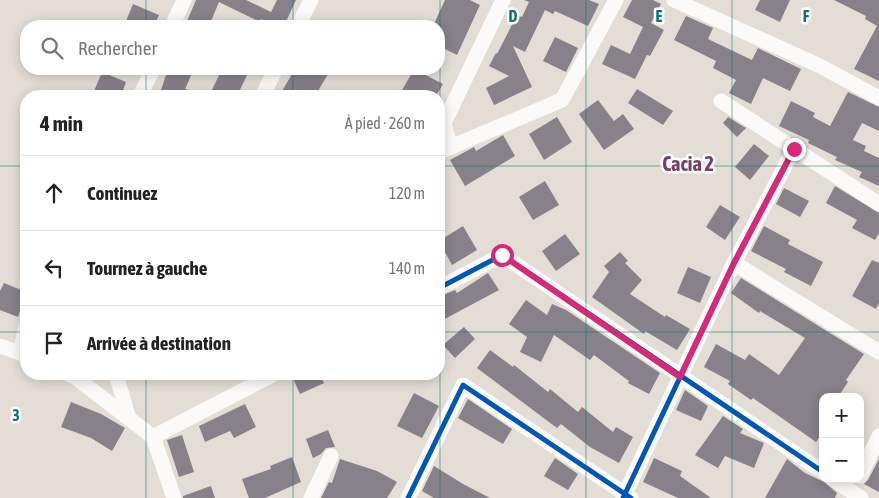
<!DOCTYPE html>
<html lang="fr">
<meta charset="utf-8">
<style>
:root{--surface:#fff;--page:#f6f6f6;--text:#222;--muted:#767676;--line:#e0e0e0}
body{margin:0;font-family:"Asap Condensed",sans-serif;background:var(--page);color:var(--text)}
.controls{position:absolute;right:15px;bottom:15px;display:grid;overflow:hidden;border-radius:10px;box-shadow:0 2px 12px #0003}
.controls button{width:45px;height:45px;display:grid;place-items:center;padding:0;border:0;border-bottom:1px solid var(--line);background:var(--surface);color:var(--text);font:25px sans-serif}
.stop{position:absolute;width:15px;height:15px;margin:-11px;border:4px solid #db2777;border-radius:50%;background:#fff}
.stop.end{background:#db2777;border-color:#fff;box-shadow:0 1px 5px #0008}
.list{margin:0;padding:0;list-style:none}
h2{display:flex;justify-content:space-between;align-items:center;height:65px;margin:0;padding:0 20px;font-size:21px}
h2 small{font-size:16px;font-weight:400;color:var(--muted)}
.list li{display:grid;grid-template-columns:32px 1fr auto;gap:15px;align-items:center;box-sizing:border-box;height:75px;padding:0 20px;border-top:1px solid var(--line)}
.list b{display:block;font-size:19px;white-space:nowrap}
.list em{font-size:16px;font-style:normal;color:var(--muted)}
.icon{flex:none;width:28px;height:28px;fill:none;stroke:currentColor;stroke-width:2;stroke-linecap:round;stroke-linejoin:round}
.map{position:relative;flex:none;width:879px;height:498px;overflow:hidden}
.search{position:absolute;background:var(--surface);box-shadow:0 2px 12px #0003;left:20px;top:20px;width:425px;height:55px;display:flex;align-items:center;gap:12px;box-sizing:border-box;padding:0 18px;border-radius:20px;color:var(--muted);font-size:19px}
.panel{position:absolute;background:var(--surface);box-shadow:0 2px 12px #0003;left:20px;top:90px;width:425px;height:290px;border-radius:20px}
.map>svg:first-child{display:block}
.building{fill:#87818a}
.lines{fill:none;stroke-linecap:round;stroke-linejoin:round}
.street{stroke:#fbfaf9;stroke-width:15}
.cycleway-casing{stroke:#fff;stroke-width:8}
.cycleway{stroke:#0057b8;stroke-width:5}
.route{stroke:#db2777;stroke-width:6}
.grid{fill:none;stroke:#0f766e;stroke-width:1;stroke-opacity:0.55}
.labels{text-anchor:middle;stroke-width:5;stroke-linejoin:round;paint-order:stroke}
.quarter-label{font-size:20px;font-weight:bold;fill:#7b3d65;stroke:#fff}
.grid-label{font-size:16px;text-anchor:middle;font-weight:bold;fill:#0f766e;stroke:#fff;stroke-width:5;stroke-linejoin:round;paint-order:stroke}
</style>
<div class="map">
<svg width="879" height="498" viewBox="0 0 879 498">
<rect width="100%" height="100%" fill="#e3ddd6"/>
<!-- building -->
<g class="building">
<path d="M196,0h50l25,12 6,-12h19l-12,26h-7l-16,-7 -1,3 -41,-20 -10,24h-24z"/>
<path d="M445,0h25l10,5 -23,50 -18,-9v-20h-6z"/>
<path d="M524,0h65l10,4 -11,22 -33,-15 -2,3 -8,-4 -20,42 -12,-6 19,41 -38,18 -8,-17 23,-12 -20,-10 7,-13 1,1 20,-39 5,2 7,-15z"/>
<path d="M632,0h21l8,4 -10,19 13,7 -14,26 -3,-1 -12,24 -33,-15 9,-19 19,9 13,-27 -20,-10z"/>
<path d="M760,0h30l-10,22 -25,-12z"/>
<path d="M834,0h45v81l-25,-12 23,-43 -12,-7 1,-3z"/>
<path d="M133,4l26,11 -5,11h-30z"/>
<path d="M686,16l27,12 -5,11 44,21 6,-12 43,21 -11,22 -27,-13 -12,26 -22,-11 7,-13 -23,-12 3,-7 -42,-21z"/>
<path d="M555,37l23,11 -12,24 -23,-11z"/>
<path d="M168,69h26l-9,20 17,5v2h-43z"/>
<path d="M222,69h28l-13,27h-28z"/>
<path d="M295,69h36l-16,27h-36z"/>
<path d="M414,69l29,15 -7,12h-26l-9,-4z"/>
<path d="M102,72l24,10 -5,14h-29z"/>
<path d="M637,89l36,22 -10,14 -35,-22z"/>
<path d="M848,92l31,15v24l-17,-8 -9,17 13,6 -2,5 15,7v28l-20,-9 3,-5 -27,-12 2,-3 -29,-14 1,-3 -30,-14 12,-25 24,12 -2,4 17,9z"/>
<path d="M598,100l16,21 9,-7 11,15 -30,21 -25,-36z"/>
<path d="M557,117l15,25 -28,18 -15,-26z"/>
<path d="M728,117l18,11 -9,9 -14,-14z"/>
<path d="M503,135l12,21 -50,30 -15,-26 24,-13 2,4z"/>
<path d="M754,144l15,12 -19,24 -15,-13z"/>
<path d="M545,181l14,24 -26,15 -14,-23z"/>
<path d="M835,186l44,27v20l-4,7 -23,-12 5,-8 -31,-17z"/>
<path d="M784,188l25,13 -9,16 -24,-13z"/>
<path d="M720,205l20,12 -15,23 -19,-13z"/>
<path d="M463,226l14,24 -25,15 -13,-24z"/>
<path d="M764,226l26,14 -2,4 35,18 -12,24 -27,-14 2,-3 -35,-18z"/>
<path d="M565,234l15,20 -24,17 -14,-20z"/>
<path d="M620,252l8,9 -3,2 17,17 -12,14 35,23 1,-2 24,14 -13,21 -32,-19 -1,3 -52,-37 17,-25 -5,-6z"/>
<path d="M872,260l7,3v40l-3,6 -24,-13z"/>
<path d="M688,267l23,10 -11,26 -23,-10z"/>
<path d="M488,273l11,17 -60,32v-25l16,-7 2,3z"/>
<path d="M741,278l123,76 -18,26 2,2 -10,15h-15v35l-7,10 -63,-44 -2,2 -23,-16 2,-3 -26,-14 12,-23 29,16 4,-6 30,21 26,-37 -45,-27 -1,2 -28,-20z"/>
<path d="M4,283l22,9 -8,25 -18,-7v-19z"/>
<path d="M526,300l21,15 5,-11 14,6 94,63 -11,21 -21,-11 1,-2 -35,-26 -4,5 -36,-25 -13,27 -21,-10 7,-15 -18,-13z"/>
<path d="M464,327l11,12 -20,19 -12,-13z"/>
<path d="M490,350l23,17 1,-2 34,27 2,-3 28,23 4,-5 31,25 3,-5 17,10 -14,26 -29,-16 -29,-23 -4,4 -80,-60z"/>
<path d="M291,374h28l5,9 -24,11z"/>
<path d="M685,390l23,16 -7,15 -25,-11z"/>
<path d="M414,393l25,13 -17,32 -25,-12z"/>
<path d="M468,399l44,30 -9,15 -45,-26z"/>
<path d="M71,402l30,12 24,14 -13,23 -21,-13 -30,-11z"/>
<path d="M245,404l11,23 -22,11 -4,-7 -25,11 -6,-16z"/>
<path d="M723,416l20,13 -3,4 24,10 -10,25 -29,-12 -7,12 -23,-13z"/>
<path d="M328,430l7,17 -9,1 -5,6 -8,4 -7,-19z"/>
<path d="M182,435l12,37 -15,5 -12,-37z"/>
<path d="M292,457l9,25 -36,16h-16l-7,-19 29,-10 -1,-3z"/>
<path d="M555,458l23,16 -10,16 -24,-14z"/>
<path d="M654,458l28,13 -2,5 31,22h-33l-35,-16z"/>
<path d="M340,459l37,12 20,11 -10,16h-66l8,-16 3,1z"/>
<path d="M787,459l18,14 19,9 13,11 -2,5h-70z"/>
<path d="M879,459v33l-15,-8 4,-4z"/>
<path d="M434,466l29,18 27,14h-56l-12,-7z"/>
<path d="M211,486l4,12h-32v-2z"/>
</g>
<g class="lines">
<!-- street -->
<g class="street">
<path d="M674,0l146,66 59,32"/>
<path d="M172,26l12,-26"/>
<path d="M298,26l13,-26"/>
<path d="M140,96l13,-27"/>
<path d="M262,96l14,-27"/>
<path d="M721,101l158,103"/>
<path d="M450,146l-6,-23 59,-123"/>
<path d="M439,152l123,-52 54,-100"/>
<path d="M734,263l145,89"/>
<path d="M439,288l63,-33 321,217"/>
<path d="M0,346l26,9"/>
<path d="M20,353l6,-26"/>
<path d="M67,374l8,3 78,60 21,61"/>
<path d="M116,374l13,45"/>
<path d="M153,437l121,-63"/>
<path d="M860,476l19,-40"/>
<path d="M833,479l28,19"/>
<path d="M311,498l20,-42"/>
<path d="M408,498l55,-113 168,113"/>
<path d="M623,498l111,-235 60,-114"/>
</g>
<defs>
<g id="cycleway">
<path d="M439,288l63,-33 321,217"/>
<path d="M408,498l55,-113 168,113"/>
<path d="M623,498l111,-235 60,-114"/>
</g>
</defs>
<!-- cycleway casing -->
<use href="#cycleway" class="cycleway-casing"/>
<!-- cycleway -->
<use href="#cycleway" class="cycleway"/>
</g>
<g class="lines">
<!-- route -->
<path class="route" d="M502,255l178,122 54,-114 60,-114"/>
</g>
<!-- grid -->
<path class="grid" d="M146,0v26M293,0v26M440,0v498M586,0v498M732,0v498M146,69v27M293,69v27M0,166h26M439,166h440M0,332h26M439,332h440M146,374v124M293,374v124"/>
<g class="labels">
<!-- quarter labels -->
<g class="quarter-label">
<text x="688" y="171">Cacia 2</text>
</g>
</g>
<g class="grid-label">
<text x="513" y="22">D</text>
<text x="659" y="22">E</text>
<text x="806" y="22">F</text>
<text x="16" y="421">3</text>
</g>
</svg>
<div class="controls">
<button>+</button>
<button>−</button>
</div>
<div class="stop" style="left:502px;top:255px"></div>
<div class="stop end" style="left:794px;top:149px"></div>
<div class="search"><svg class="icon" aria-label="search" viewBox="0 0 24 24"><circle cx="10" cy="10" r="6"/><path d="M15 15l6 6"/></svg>Rechercher</div>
<section class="panel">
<h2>4 min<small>À pied · 260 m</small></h2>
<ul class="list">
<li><svg class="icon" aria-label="ahead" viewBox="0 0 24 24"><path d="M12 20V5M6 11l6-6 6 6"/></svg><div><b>Continuez</b></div><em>120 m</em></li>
<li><svg class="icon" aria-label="left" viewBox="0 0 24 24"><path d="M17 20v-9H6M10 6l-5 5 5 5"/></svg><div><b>Tournez à gauche</b></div><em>140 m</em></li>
<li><svg class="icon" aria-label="arrive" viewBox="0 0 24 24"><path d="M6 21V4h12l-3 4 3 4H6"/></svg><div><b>Arrivée à destination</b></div></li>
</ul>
</section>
</div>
